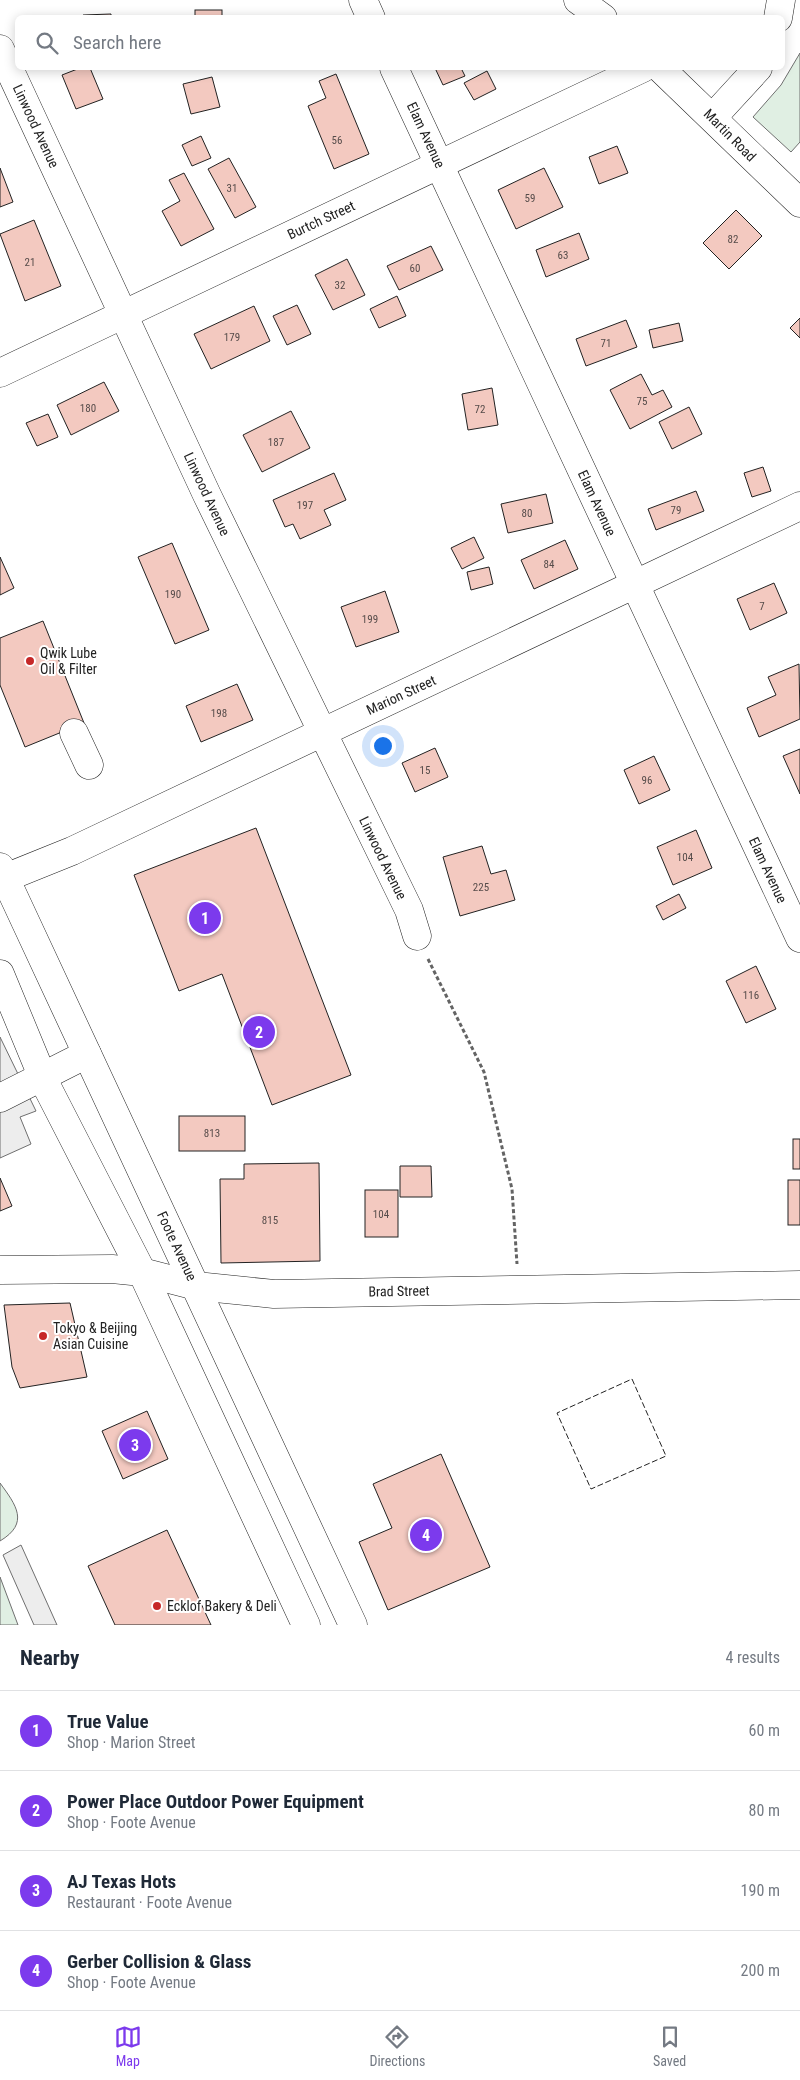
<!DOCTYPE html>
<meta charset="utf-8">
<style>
:root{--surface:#fff;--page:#f6f6f7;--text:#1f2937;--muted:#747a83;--line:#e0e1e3;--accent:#7c3aed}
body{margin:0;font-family:"Roboto Condensed",sans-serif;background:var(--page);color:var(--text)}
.you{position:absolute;left:382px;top:745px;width:18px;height:18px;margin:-12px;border:4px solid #fff;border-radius:50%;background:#1a73e8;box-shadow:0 0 0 8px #1a73e833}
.badge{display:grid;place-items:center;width:32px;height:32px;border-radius:50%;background:var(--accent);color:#fff;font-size:16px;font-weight:700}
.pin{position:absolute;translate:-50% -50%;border:2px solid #fff;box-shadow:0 1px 5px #0006}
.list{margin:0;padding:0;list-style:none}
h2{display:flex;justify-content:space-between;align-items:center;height:65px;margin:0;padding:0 20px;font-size:21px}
h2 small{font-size:16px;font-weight:400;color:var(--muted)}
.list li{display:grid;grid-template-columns:32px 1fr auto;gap:15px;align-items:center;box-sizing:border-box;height:80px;padding:0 20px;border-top:1px solid var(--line)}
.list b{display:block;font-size:19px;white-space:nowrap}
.list p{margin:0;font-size:16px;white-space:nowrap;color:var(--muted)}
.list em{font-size:16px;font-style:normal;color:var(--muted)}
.icon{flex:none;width:28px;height:28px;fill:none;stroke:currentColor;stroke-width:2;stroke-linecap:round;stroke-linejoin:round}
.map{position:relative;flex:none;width:800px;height:1625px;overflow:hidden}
.search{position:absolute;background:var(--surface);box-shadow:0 2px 12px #0003;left:15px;right:15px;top:15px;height:55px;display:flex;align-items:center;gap:12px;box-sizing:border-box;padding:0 18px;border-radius:8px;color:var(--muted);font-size:19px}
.sheet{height:385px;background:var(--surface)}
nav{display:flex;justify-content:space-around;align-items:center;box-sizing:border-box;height:70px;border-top:1px solid var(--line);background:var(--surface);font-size:14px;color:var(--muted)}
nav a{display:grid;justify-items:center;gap:2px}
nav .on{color:var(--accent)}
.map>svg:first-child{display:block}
.green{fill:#e0efe3;stroke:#6f6f6f}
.parking{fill:#ededed;stroke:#6f6f6f}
.building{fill:#f3c9c0;stroke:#222}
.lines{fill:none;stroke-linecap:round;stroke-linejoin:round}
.minor-casing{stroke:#222;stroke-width:29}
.highway-casing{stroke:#222;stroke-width:29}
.path{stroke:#646464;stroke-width:3;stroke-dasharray:4 2.5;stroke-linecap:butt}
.minor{stroke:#fff;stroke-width:28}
.highway{stroke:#fff;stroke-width:28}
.fence{stroke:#222;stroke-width:1;stroke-dasharray:6 2.5;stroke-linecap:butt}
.poi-dot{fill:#c62828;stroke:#fff;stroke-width:2}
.labels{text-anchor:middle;stroke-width:4;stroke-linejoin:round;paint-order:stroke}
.number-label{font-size:11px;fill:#564c4a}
.street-label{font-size:14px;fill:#222;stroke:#fff}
.poi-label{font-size:14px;fill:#222;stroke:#fff;text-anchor:start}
</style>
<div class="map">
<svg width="800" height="1625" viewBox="0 0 800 1625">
<rect width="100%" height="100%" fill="#fff"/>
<!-- green -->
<g class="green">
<path d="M800,53v89l-9,10 -38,-35 28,-32z"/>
<path d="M0,1483c16,22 30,40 0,58z"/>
<path d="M0,1577l18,48h-18z"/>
</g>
<!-- parking -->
<g class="parking">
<path d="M0,1037l36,74 -16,6 11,27 -31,14z"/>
<path d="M21,1545l36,80h-23l-31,-70z"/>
</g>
<!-- building -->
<g class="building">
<rect x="195" y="10" width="27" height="8"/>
<path d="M111,14v4h-28v-3z"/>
<path d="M80,68h10l13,31 -27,10 -14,-34z"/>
<path d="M435,68h26l4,8 -22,9z"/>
<path d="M487,71l9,18 -22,11 -10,-17z"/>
<path d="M336,74l33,80 -35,15 -26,-63 18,-8 -7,-17z"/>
<path d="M212,77l8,30 -29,7 -8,-30z"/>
<path d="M201,136l10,22 -19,8 -10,-21z"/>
<path d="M617,146l11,27 -29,11 -10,-27z"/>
<path d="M229,158l27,49 -21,11 -27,-49z"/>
<path d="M0,168l13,34 -13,5z"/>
<path d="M544,168l19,39 -47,22 -18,-39z"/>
<path d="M184,173l30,56 -33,17 -19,-35 18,-10 -11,-21z"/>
<path d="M736,210l26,26 -33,33 -26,-26z"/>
<path d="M34,220l27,66 -36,15 -25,-67z"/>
<path d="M579,233l10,26 -43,18 -10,-27z"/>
<path d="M431,246l12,24 -44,20 -12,-24z"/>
<path d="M347,259l18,36 -32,15 -18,-35z"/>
<path d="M397,296l9,20 -27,12 -9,-19z"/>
<path d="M297,305l14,29 -24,11 -14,-29z"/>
<path d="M254,306l16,35 -59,28 -17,-35z"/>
<path d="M800,318v20l-10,-10z"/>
<path d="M626,320l11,27 -51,19 -10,-27z"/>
<path d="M679,323l4,18 -30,7 -4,-18z"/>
<path d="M641,374l11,21 11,-5 9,17 -42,22 -20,-39z"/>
<path d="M104,382l15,29 -48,24 -14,-30z"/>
<path d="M492,388l6,37 -30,5 -6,-36z"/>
<path d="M689,407l13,27 -30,15 -13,-27z"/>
<path d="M291,411l19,37 -48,24 -19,-37z"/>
<path d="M48,414l10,23 -21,9 -11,-23z"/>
<path d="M763,467l8,24 -19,6 -8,-24z"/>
<path d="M334,473l12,27 -22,10 7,15 -31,14 -7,-15 -8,3 -12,-27z"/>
<path d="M696,491l8,20 -48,19 -8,-21z"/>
<path d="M546,494l7,29 -45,10 -7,-29z"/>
<path d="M474,537l10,21 -22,11 -11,-21z"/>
<path d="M565,540l13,29 -44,20 -13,-29z"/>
<path d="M172,543l37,87 -34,14 -37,-87z"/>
<path d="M0,557l14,31 -14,7z"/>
<path d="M489,567l4,17 -22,6 -4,-18z"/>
<path d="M774,583l13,30 -37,17 -13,-31z"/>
<path d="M385,591l14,41 -43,15 -15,-40z"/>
<path d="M43,621l41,102 -59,24 -25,-62v-47z"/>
<path d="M799,664l1,55 -41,18 -12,-29 29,-13 -8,-18z"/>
<path d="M237,684l16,36 -52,22 -15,-36z"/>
<path d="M435,748l13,29 -33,15 -13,-29z"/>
<path d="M800,749v45l-17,-38z"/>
<path d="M654,756l16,34 -31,14 -15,-34z"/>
<path d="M256,828l95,247 -79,30 -50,-131 -43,17 -45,-116z"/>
<path d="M696,830l16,38 -39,17 -16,-38z"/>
<path d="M482,846l9,28 15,-4 9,30 -55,16 -17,-59z"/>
<path d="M679,894l7,14 -23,12 -7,-14z"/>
<path d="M756,966l20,43 -30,14 -20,-42z"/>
<rect x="179" y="1116" width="66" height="35"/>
<rect x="793" y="1139" width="7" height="30"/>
<path d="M319,1163l1,98 -99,2 -1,-84h24v-15z"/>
<path d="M400,1166h31l1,31h-32z"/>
<path d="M0,1178l12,28 -12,5z"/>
<rect x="788" y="1180" width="12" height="45"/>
<rect x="365" y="1190" width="33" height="47"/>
<path d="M70,1303l17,74 -67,11 -8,-21 -8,-62z"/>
<path d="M147,1411l21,48 -45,20 -21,-48z"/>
<path d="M441,1454l49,113 -102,43 -29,-68 33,-14 -19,-44z"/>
<path d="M167,1530l44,95h-96l-27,-59z"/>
</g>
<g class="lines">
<defs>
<g id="minor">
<path d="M363,0l8,18"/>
<path d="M578,0l25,18"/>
<path d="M778,18l3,-18"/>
<path d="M0,49l207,446 202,415 8,26"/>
<path d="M394,68l406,870"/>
<path d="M660,68l140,135"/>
<path d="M713,117l45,-49"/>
<path d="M0,373l643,-305"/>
<path d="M74,733l15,32"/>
<path d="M0,880l72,-29 728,-345"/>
<path d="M0,1098l87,-44"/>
<path d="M0,1270l112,-1 30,3 54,14 78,8 526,-9"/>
</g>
<g id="highway">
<path d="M0,867l353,758"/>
<path d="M0,974l45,109 97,189 164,353"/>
</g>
</defs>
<!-- minor casing -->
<use href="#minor" class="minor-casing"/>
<!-- highway casing -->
<use href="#highway" class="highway-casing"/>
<!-- path -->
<path class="path" d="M428,959l56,113 28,117 5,75"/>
<!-- minor -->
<use href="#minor" class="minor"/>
<!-- highway -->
<use href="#highway" class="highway"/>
<!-- fence -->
<path class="fence" d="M632,1379l34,77 -75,33 -34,-76z"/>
</g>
<!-- markers -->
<g class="poi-dot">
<circle cx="30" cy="661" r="5"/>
<circle cx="43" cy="1336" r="5"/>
<circle cx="157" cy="1606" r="5"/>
</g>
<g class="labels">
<!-- number labels -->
<g class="number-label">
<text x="337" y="144">56</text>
<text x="232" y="192">31</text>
<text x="530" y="202">59</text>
<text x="733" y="243">82</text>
<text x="563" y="259">63</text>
<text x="30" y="266">21</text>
<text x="415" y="272">60</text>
<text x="340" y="289">32</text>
<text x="232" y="341">179</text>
<text x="606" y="347">71</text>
<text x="642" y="405">75</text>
<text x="88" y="412">180</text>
<text x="480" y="413">72</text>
<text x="276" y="446">187</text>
<text x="305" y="509">197</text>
<text x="676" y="514">79</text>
<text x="527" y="517">80</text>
<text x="549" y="568">84</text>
<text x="173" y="598">190</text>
<text x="762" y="610">7</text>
<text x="370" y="623">199</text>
<text x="219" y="717">198</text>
<text x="425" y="774">15</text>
<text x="647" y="784">96</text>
<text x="685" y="861">104</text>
<text x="481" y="891">225</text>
<text x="751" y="999">116</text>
<text x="212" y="1137">813</text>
<text x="381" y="1218">104</text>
<text x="270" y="1224">815</text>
</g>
<!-- street labels -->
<g class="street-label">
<text transform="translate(36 126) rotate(65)" y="5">Linwood Avenue</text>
<text transform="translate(426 135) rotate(65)" y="5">Elam Avenue</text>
<text transform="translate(730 135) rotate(45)" y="5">Martin Road</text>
<text transform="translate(321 220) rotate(-25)" y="5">Burtch Street</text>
<text transform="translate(207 494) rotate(65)" y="5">Linwood Avenue</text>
<text transform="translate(597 503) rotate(65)" y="5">Elam Avenue</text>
<text transform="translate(401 695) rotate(-25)" y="5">Marion Street</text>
<text transform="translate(383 858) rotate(64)" y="5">Linwood Avenue</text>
<text transform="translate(768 870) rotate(65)" y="5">Elam Avenue</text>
<text transform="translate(177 1246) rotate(65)" y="5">Foote Avenue</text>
<text transform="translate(399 1291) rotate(-1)" y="5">Brad Street</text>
</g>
<!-- poi labels -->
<g class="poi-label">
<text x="40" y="658">Qwik Lube<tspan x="40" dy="16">Oil &amp; Filter</tspan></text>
<text x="53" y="1333">Tokyo &amp; Beijing<tspan x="53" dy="16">Asian Cuisine</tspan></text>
<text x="167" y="1611">Ecklof Bakery &amp; Deli</text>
</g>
</g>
</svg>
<div class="you"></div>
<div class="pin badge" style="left:205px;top:918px">1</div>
<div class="pin badge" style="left:259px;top:1032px">2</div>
<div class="pin badge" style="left:135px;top:1445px">3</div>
<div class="pin badge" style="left:426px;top:1535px">4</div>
<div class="search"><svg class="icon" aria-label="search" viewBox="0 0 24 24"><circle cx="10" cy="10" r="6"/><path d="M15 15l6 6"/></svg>Search here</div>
</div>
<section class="sheet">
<h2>Nearby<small>4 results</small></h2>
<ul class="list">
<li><span class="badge">1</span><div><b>True Value</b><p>Shop · Marion Street</p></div><em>60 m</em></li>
<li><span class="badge">2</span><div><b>Power Place Outdoor Power Equipment</b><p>Shop · Foote Avenue</p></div><em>80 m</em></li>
<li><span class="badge">3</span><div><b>AJ Texas Hots</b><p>Restaurant · Foote Avenue</p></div><em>190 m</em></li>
<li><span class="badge">4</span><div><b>Gerber Collision &amp; Glass</b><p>Shop · Foote Avenue</p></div><em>200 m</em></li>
</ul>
</section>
<nav>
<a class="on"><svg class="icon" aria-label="map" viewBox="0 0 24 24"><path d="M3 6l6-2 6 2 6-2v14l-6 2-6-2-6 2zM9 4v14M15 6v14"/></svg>Map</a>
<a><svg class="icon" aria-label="directions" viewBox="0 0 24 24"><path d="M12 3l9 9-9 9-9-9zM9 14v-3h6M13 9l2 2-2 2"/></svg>Directions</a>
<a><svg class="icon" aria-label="saved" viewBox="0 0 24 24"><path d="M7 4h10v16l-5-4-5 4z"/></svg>Saved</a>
</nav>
